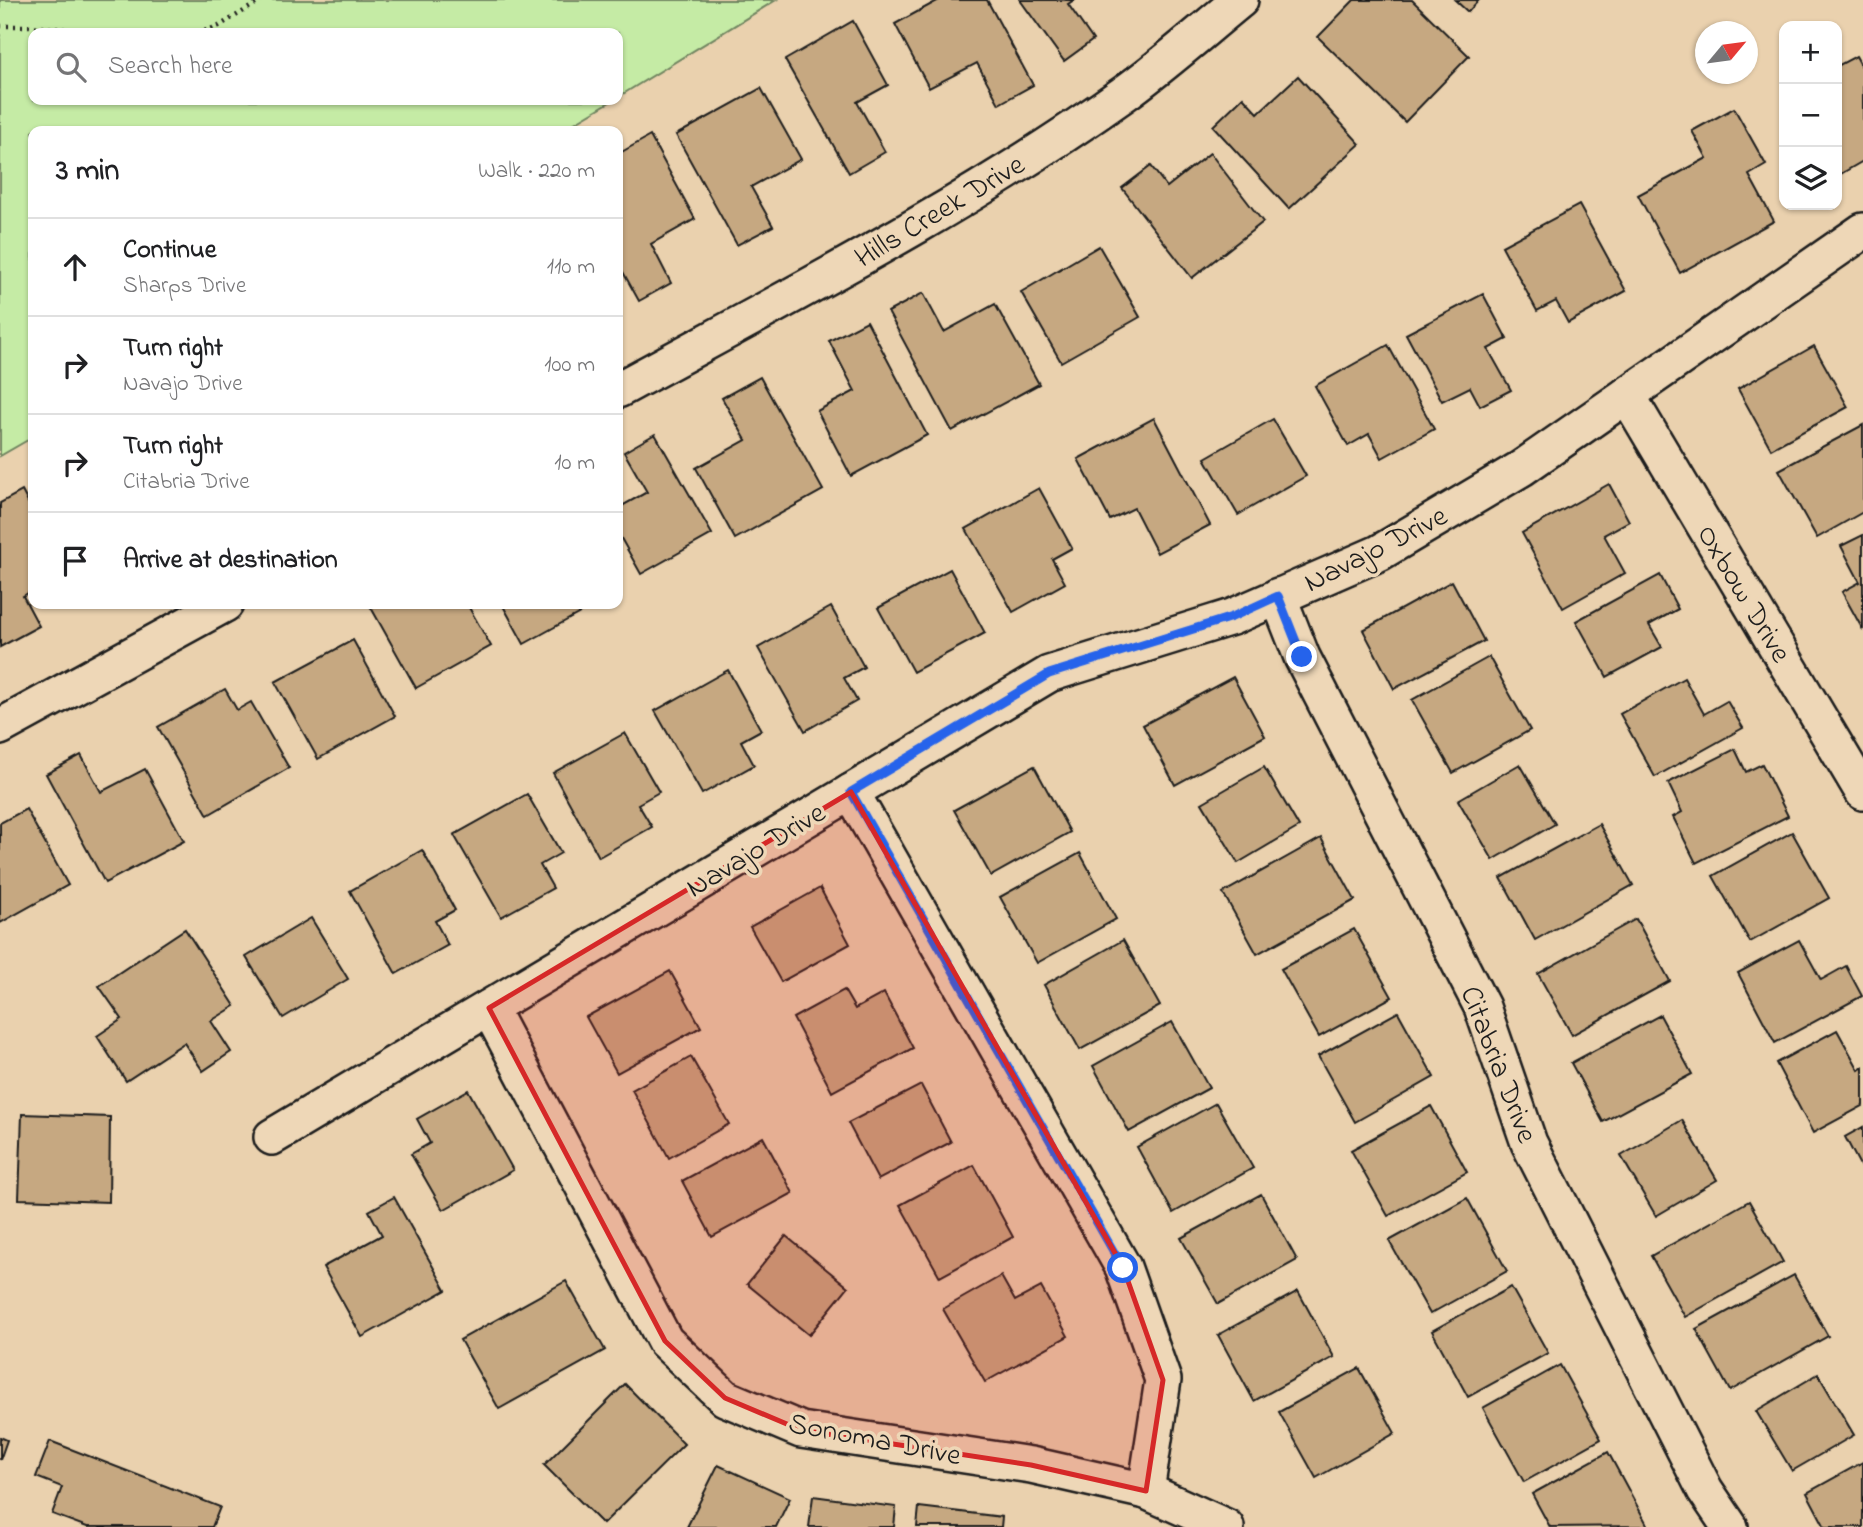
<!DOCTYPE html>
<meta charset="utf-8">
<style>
:root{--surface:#fff;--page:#f2f2f2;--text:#202124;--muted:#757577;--line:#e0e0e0}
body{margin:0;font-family:"Indie Flower",sans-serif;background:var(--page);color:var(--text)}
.controls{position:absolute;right:21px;top:21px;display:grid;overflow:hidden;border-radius:14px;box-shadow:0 2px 5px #0004}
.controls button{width:63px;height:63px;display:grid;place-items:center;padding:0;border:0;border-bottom:2px solid var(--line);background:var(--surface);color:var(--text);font:35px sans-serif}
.compass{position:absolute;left:1695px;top:21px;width:63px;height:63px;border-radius:50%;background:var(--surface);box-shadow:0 2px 5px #0004;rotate:61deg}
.stop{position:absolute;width:21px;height:21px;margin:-16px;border:5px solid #2563eb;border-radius:50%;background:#fff}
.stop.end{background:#2563eb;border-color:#fff;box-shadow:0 2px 7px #0008}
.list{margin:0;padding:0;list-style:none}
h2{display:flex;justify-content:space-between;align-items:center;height:91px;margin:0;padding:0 28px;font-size:30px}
h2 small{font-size:23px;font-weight:400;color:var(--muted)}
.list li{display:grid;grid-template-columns:46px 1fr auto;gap:21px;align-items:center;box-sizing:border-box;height:98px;padding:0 28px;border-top:2px solid var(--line)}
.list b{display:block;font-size:26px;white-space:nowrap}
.list p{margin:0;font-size:23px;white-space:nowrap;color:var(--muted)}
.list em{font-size:23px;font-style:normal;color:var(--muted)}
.icon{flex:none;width:38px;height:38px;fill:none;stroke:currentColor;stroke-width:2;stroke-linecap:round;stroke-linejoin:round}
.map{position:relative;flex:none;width:1863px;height:1527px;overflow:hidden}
.search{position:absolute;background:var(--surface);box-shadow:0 2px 5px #0004;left:28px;top:28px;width:595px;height:77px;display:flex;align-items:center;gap:18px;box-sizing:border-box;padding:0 24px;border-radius:14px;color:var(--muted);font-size:26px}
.panel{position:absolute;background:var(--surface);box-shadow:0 2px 5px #0004;left:28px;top:126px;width:595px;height:483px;border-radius:14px}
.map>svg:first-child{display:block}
.green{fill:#c5eba5;stroke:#708460;stroke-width:2}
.building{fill:#c6a881;stroke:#1c1c1c;stroke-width:2}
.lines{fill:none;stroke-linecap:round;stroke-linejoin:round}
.street-casing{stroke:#1c1c1c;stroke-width:40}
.path{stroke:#1c1c1c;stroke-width:4.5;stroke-dasharray:2 5;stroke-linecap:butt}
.street{stroke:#eed7b7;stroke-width:35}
.route{stroke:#2563eb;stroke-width:9}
.marked{fill:#d62828;fill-opacity:0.2;stroke:#d62828;stroke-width:5;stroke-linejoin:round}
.labels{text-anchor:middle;stroke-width:7;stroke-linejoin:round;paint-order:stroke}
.street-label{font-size:30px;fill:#1c1c1c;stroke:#eed7b7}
</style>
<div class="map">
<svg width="1863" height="1527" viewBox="0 0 1863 1527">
<rect width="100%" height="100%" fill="#ead1ae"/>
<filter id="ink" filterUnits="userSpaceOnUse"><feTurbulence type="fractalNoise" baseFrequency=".0143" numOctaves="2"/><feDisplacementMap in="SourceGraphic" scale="14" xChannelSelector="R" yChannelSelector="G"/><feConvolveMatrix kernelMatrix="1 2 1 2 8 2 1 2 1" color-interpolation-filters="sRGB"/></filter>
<g filter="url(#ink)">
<!-- green -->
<path class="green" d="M0,0h776l-158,97v-64h-585v67h580l-52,31h-528v306l-33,19z"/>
<!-- building -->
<g class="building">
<path d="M939,0h48l46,85 -34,19 -22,-41 -48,25 -34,-64z"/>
<path d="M1020,0h54l-6,4 25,36 -29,21z"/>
<path d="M1354,0h58l57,56 -64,66 -87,-85z"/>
<path d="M1455,0h24l-11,12z"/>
<path d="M853,21l35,64 -31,17 28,50 -36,21 -64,-113z"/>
<path d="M1856,56l7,13v92l-26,15v-110z"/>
<path d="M1298,76l62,68 -71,65 -76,-83 30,-29 15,16z"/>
<path d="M761,88l40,71 -50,28 22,39 -36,19 -61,-110z"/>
<path d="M1734,108l32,57 -17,10 25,46 -94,52 -42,-78 69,-37 -15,-27z"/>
<path d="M650,136l45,83 -44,25 20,39 -32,18 -21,-38v-109z"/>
<path d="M1210,153l53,69 -71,56 -70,-90 29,-22 16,21z"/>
<path d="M1579,205l47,86 -58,32 -12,-22 -19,10 -35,-65z"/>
<path d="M1099,246l41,71 -79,45 -40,-70z"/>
<path d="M923,293l21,39 51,-28 44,80 -87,47 -64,-119z"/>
<path d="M1483,294l24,45 -19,10 23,41 -31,16 -10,-19 -28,14 -36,-67z"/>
<path d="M867,321l60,114 -76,41 -34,-65 38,-20 -26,-50z"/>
<path d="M1388,345l46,84 -52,29 -13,-24 -21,12 -33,-60z"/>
<path d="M1814,346l34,61 -77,42 -33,-60z"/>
<path d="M760,377l63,113 -88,49 -39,-71 50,-28 -24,-42z"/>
<path d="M1154,418l56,107 -53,28 -23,-45 -24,12 -32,-61z"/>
<path d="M1273,419l33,57 -68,39 -33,-57z"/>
<path d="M1863,425v87l-46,26 -38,-68z"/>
<path d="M655,434l57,100 -71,40 -23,-41v-25l29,-16 -23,-40z"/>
<path d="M1609,484l20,37 -25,14 21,38 -62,35 -41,-75z"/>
<path d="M1039,488l33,60 -20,11 13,24 -52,29 -47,-83z"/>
<path d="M22,491l11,21v78l-10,6 16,30 -39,21v-144z"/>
<path d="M1863,535v95l-21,-38 18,-10 -19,-36z"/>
<path d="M950,569l35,64 -72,39 -35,-64z"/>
<path d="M1660,575l18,34 -29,16 13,22 -55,30 -31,-56z"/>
<path d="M1452,581l32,60 -90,48 -31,-59z"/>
<path d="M369,604h98l24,42 -75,42z"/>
<path d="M502,604h94l-72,40z"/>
<path d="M831,607l33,60 -20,11 13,23 -52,30 -47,-83z"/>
<path d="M353,640l42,76 -77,43 -43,-77z"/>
<path d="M1489,657l41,73 -77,43 -41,-73z"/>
<path d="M728,670l33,60 -20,11 13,24 -52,29 -47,-83z"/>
<path d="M1233,677l32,59 -90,49 -32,-60z"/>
<path d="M1684,678l20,36 23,-13 16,27 -88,49 -35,-63z"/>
<path d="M225,689l12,21 14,-8 38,66 -81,47 -50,-88z"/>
<path d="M625,733l34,59 -21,12 14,23 -53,30 -46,-84z"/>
<path d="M1735,749l11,23 16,-8 26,52 -92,47 -23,-46 9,-5 -14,-29z"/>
<path d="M81,755l20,37 44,-23 39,72 -79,42 -59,-109z"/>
<path d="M1520,764l35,60 -62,36 -35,-60z"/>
<path d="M1034,766l36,66 -79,44 -37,-66z"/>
<path d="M1264,767l35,60 -61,36 -36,-60z"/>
<path d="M527,794l34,59 -21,12 13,23 -52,29 -47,-82z"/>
<path d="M26,809l42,76 -68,38v-100z"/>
<path d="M1599,824l34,61 -98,55 -34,-62z"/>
<path d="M1792,832l37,66 -79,44 -37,-66z"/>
<path d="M1321,838l34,62 -98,54 -34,-61z"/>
<path d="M422,850l33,60 -20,11 13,24 -52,29 -46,-83z"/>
<path d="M1080,853l36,66 -79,44 -37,-66z"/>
<path d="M820,888l30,56 -69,38 -31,-55z"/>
<path d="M311,918l37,61 -65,39 -37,-61z"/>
<path d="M1636,919l34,62 -98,54 -34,-61z"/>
<path d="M185,929l50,77 -24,15 20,31 -28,19 -19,-28 -58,38 -29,-45 25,-17 -23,-33z"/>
<path d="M1354,929l38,68 -73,40 -38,-68z"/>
<path d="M1123,940l37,66 -80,44 -36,-65z"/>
<path d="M1799,940l22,40 25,-14 16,30 -87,47 -37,-70z"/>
<path d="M670,971l31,56 -84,46 -31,-56z"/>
<path d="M844,990l11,19 29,-16 29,55 -81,44 -39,-74z"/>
<path d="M1398,1012l36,65 -79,45 -37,-66z"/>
<path d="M1660,1015l32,59 -89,48 -32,-59z"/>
<path d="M1172,1022l37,66 -80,44 -36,-66z"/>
<path d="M1837,1030l22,40 4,-3v39l-50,27 -37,-70z"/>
<path d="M691,1057l38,67 -60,34 -37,-68z"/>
<path d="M921,1085l30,57 -73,38 -30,-57z"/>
<path d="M468,1090l45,80 -70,40 -32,-56 19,-11 -13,-24z"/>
<path d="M1216,1103l37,65 -80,45 -36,-66z"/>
<path d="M1431,1106l36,66 -79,44 -37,-66z"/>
<path d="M22,1114l88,3 -1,85 -90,-3z"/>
<path d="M1682,1120l35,60 -61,36 -35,-60z"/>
<path d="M1863,1127v44l-18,-34z"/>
<path d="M763,1137l30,56 -81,44 -30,-56z"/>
<path d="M974,1165l39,72 -73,40 -40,-72z"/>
<path d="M1261,1194l36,66 -79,44 -37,-66z"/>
<path d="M394,1197l52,93 -84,47 -39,-70 59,-32 -13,-24z"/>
<path d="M1467,1198l40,73 -77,43 -41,-73z"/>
<path d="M1749,1201l34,61 -98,55 -34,-61z"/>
<path d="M786,1236l62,51 -39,48 -62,-51z"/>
<path d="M1794,1275l34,61 -98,55 -34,-62z"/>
<path d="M1001,1276l14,25 26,-14 27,49 -83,46 -42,-73z"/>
<path d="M566,1281l39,69 -106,59 -39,-69z"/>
<path d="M1511,1287l37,66 -80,44 -36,-66z"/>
<path d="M1298,1291l36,66 -80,44 -36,-66z"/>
<path d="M1560,1365l41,74 -77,43 -41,-74z"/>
<path d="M1359,1368l36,65 -79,45 -37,-66z"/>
<path d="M1818,1374l36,61 -62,36 -36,-60z"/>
<path d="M625,1384l59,60 -81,80 -59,-59z"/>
<path d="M0,1437l7,3 -7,20z"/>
<path d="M50,1441l170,66 -8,20h-125l-35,-13 10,-27 -26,-10z"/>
<path d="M1608,1452l40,74 -98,1 -18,-33z"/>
<path d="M1863,1462v65h-38l-18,-34z"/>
<path d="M718,1465l72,33 -14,29h-89z"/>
<path d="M813,1496l83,11 -2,20h-85z"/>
<path d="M919,1507l83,10 -1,10h-84z"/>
</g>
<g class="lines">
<defs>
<g id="street">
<path d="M618,390c172,-94 347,-183 507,-297 40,-29 77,-62 115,-93"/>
<path d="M1627,395l236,397"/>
<path d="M1278,596l24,61 180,350 47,136 176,347 25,37"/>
<path d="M0,727l225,-123"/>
<path d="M851,792l272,475 40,113 -17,111"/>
<path d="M489,1008l176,333 60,57 76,32 230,35 115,26 80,36"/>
<path d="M272,1137l777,-463 183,-57 147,-64 143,-85 341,-237"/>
</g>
</defs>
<!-- street casing -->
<use href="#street" class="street-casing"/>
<!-- path -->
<g class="path">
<path d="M0,26h29l86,7"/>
<path d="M198,33l21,-7 43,-26"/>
</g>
<!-- street -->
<use href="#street" class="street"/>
</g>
</g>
<g class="lines" filter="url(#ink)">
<!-- route -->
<path class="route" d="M1123,1268l-272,-476 198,-118 183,-57 46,-21 24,61"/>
</g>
<!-- marked area -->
<path class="marked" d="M851,792l272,475 40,113 -17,111 -115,-26 -230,-35 -76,-32 -60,-57 -176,-333z"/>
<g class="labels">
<!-- street labels -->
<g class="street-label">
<text transform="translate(939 210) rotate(-31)" y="10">Hills Creek Drive</text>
<text transform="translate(1375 548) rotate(-27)" y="10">Navajo Drive</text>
<text transform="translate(1745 593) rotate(59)" y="10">Oxbow Drive</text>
<text transform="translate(755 849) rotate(-31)" y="10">Navajo Drive</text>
<text transform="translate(1500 1064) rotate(69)" y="10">Citabria Drive</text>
<text transform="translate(875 1438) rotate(11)" y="10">Sonoma Drive</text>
</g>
</g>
</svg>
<div class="controls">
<button>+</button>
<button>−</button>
<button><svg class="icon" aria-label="layers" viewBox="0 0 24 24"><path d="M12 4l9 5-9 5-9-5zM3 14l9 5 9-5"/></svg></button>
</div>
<svg class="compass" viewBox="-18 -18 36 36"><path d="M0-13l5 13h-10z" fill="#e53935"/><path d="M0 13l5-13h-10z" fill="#757577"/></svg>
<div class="stop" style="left:1123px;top:1268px"></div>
<div class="stop end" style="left:1302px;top:657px"></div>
<div class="search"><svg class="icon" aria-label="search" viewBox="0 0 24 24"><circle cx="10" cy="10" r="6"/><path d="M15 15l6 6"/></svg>Search here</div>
<section class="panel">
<h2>3 min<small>Walk · 220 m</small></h2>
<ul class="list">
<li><svg class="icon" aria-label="ahead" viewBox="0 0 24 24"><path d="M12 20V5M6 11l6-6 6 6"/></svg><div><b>Continue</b><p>Sharps Drive</p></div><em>110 m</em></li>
<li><svg class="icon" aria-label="right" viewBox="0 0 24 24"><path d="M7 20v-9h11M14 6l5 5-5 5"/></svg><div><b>Turn right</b><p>Navajo Drive</p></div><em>100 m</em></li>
<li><svg class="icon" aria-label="right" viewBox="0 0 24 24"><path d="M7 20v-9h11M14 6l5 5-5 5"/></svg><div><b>Turn right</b><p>Citabria Drive</p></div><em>10 m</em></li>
<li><svg class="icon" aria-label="arrive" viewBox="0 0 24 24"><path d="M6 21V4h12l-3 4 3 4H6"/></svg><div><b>Arrive at destination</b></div></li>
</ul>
</section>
</div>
